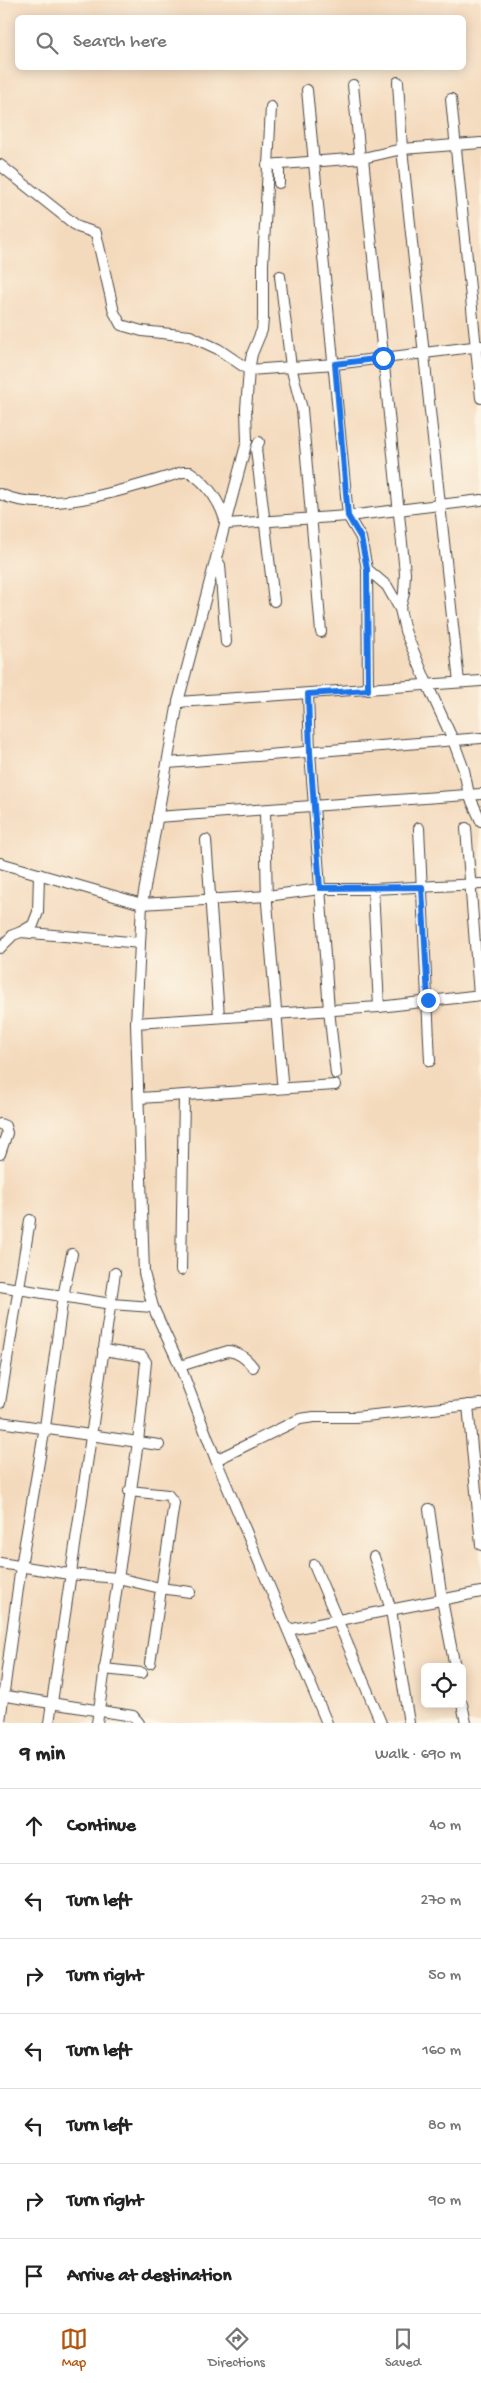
<!DOCTYPE html>
<meta charset="utf-8">
<style>
:root{--surface:#fff;--page:#f2f2f2;--text:#222;--muted:#767676;--line:#e0e0e0;--accent:#b45309}
body{margin:0;font-family:"Gochi Hand",sans-serif;background:var(--page);color:var(--text)}
.controls{position:absolute;right:15px;bottom:15px;display:grid;overflow:hidden;border-radius:8px;box-shadow:0 2px 12px #0003}
.controls button{width:45px;height:45px;display:grid;place-items:center;padding:0;border:0;border-bottom:1px solid var(--line);background:var(--surface);color:var(--text);font:25px sans-serif}
.stop{position:absolute;width:15px;height:15px;margin:-11px;border:4px solid #1a73e8;border-radius:50%;background:#fff}
.stop.end{background:#1a73e8;border-color:#fff;box-shadow:0 1px 5px #0008}
.list{margin:0;padding:0;list-style:none}
h2{display:flex;justify-content:space-between;align-items:center;height:65px;margin:0;padding:0 20px;font-size:21px}
h2 small{font-size:16px;font-weight:400;color:var(--muted)}
.list li{display:grid;grid-template-columns:32px 1fr auto;gap:15px;align-items:center;box-sizing:border-box;height:75px;padding:0 20px;border-top:1px solid var(--line)}
.list b{display:block;font-size:19px;white-space:nowrap}
.list em{font-size:16px;font-style:normal;color:var(--muted)}
.icon{flex:none;width:28px;height:28px;fill:none;stroke:currentColor;stroke-width:2;stroke-linecap:round;stroke-linejoin:round}
.map{position:relative;flex:none;width:481px;height:1723px;overflow:hidden}
.search{position:absolute;background:var(--surface);box-shadow:0 2px 12px #0003;left:15px;right:15px;top:15px;height:55px;display:flex;align-items:center;gap:12px;box-sizing:border-box;padding:0 18px;border-radius:8px;color:var(--muted);font-size:19px}
.sheet{height:590px;background:var(--surface)}
nav{display:flex;justify-content:space-around;align-items:center;box-sizing:border-box;height:70px;border-top:1px solid var(--line);background:var(--surface);font-size:14px;color:var(--muted)}
nav a{display:grid;justify-items:center;gap:2px}
nav .on{color:var(--accent)}
.map>svg:first-child{display:block}
.lines{fill:none;stroke-linecap:round;stroke-linejoin:round}
.minor-casing{stroke:#494541;stroke-width:12}
.minor{stroke:#fff;stroke-width:10}
.route{stroke:#1a73e8;stroke-width:6}
</style>
<div class="map">
<svg width="481" height="1723" viewBox="0 0 481 1723">
<rect width="100%" height="100%" fill="#fcf5e5"/>
<filter id="ink" filterUnits="userSpaceOnUse"><feTurbulence type="fractalNoise" baseFrequency=".02" numOctaves="2"/><feDisplacementMap in="SourceGraphic" scale="10" xChannelSelector="R" yChannelSelector="G"/><feConvolveMatrix kernelMatrix="1 2 1 2 8 2 1 2 1" color-interpolation-filters="sRGB"/></filter>
<filter id="wash" filterUnits="userSpaceOnUse"><feTurbulence type="fractalNoise" baseFrequency=".0096" numOctaves="4" result="noise"/><feDisplacementMap in="SourceGraphic" scale="20" xChannelSelector="R" yChannelSelector="G"/><feGaussianBlur stdDeviation="1.12" result="paint"/><feColorMatrix in="noise" values="0 0 0 0 0 0 0 0 0 0 0 0 0 0 0 0 0 1.4 0 .05"/><feComposite in="paint" operator="in"/></filter>
<g filter="url(#wash)">
<rect width="100%" height="100%" fill="#f4dabd"/>
</g>
<g filter="url(#ink)">
<g class="lines">
<defs>
<g id="minor">
<path d="M398,82l4,67 57,533"/>
<path d="M353,85l7,73"/>
<path d="M307,90l41,426 13,22 6,31 20,17 13,23 5,22 23,55 25,54 11,30 5,25 12,26"/>
<path d="M451,99l30,299"/>
<path d="M271,107l-8,157v55l-1,11 -10,24 -3,16 -3,39 1,32 -69,261 -36,202 -6,119 8,250 9,34 27,59 36,94 111,263"/>
<path d="M363,158l42,415 -1,20 -4,16"/>
<path d="M0,165l78,62 18,6 18,79 7,13 21,6 48,5 28,13 31,21 86,-6 146,-18"/>
<path d="M267,165l96,-7 39,-9 79,-6"/>
<path d="M279,183v-19"/>
<path d="M280,276l11,91 11,42 19,223"/>
<path d="M259,442l-3,7 18,152"/>
<path d="M0,494c49,23 133,-7 183,-22h7c18,12 31,31 36,52l122,-8 133,-16"/>
<path d="M216,559l4,6 6,77"/>
<path d="M367,569l1,121"/>
<path d="M308,694l2,58 19,258 7,64"/>
<path d="M178,702l303,-21"/>
<path d="M168,763l313,-25"/>
<path d="M265,811l2,92 15,178"/>
<path d="M157,817l324,-23"/>
<path d="M419,828l11,233"/>
<path d="M466,828l13,167"/>
<path d="M206,840l13,176"/>
<path d="M0,863l142,41 125,-8 53,-7h53l108,-5"/>
<path d="M21,932l12,-7 5,-13 1,-38"/>
<path d="M0,948l13,-13 8,-3 119,11"/>
<path d="M379,1007l102,-12"/>
<path d="M136,1023l243,-16 -6,-118"/>
<path d="M140,1098l195,-13"/>
<path d="M0,1124l5,2 2,7 -7,21"/>
<path d="M181,1270l3,-173"/>
<path d="M0,1286l111,18 42,3"/>
<path d="M180,1366l48,-15c11,1 18,7 25,16"/>
<path d="M0,1403l30,-183"/>
<path d="M468,1405l13,140"/>
<path d="M0,1422l159,23"/>
<path d="M216,1460l84,-41 14,-2h41l126,-13"/>
<path d="M129,1491l39,4 6,8 -24,160"/>
<path d="M429,1509l13,91 13,67"/>
<path d="M374,1557l17,53 18,113"/>
<path d="M0,1563l69,11 49,4 42,10 30,4"/>
<path d="M314,1565l67,158"/>
<path d="M288,1630l193,-38"/>
<path d="M104,1669l38,4"/>
<path d="M0,1695l133,21 6,7"/>
<path d="M462,1704l4,19"/>
<path d="M0,1721l21,-155 24,-139 18,-131 9,-42"/>
<path d="M49,1723l66,-450"/>
<path d="M97,1723l41,-281 8,-80 -4,-6 -39,-6"/>
</g>
</defs>
<!-- minor casing -->
<use href="#minor" class="minor-casing"/>
<!-- minor -->
<use href="#minor" class="minor"/>
</g>
</g>
<g class="lines" filter="url(#ink)">
<!-- route -->
<path class="route" d="M383,358l-48,6 13,152 13,22 6,31 1,121 -60,4 2,58 10,136 102,-1 6,113"/>
</g>
</svg>
<div class="controls">
<button><svg class="icon" aria-label="locate" viewBox="0 0 24 24"><circle cx="12" cy="12" r="6"/><path d="M12 2v4M12 18v4M2 12h4M18 12h4"/></svg></button>
</div>
<div class="stop" style="left:383px;top:358px"></div>
<div class="stop end" style="left:428px;top:1000px"></div>
<div class="search"><svg class="icon" aria-label="search" viewBox="0 0 24 24"><circle cx="10" cy="10" r="6"/><path d="M15 15l6 6"/></svg>Search here</div>
</div>
<section class="sheet">
<h2>9 min<small>Walk · 690 m</small></h2>
<ul class="list">
<li><svg class="icon" aria-label="ahead" viewBox="0 0 24 24"><path d="M12 20V5M6 11l6-6 6 6"/></svg><div><b>Continue</b></div><em>40 m</em></li>
<li><svg class="icon" aria-label="left" viewBox="0 0 24 24"><path d="M17 20v-9H6M10 6l-5 5 5 5"/></svg><div><b>Turn left</b></div><em>270 m</em></li>
<li><svg class="icon" aria-label="right" viewBox="0 0 24 24"><path d="M7 20v-9h11M14 6l5 5-5 5"/></svg><div><b>Turn right</b></div><em>50 m</em></li>
<li><svg class="icon" aria-label="left" viewBox="0 0 24 24"><path d="M17 20v-9H6M10 6l-5 5 5 5"/></svg><div><b>Turn left</b></div><em>160 m</em></li>
<li><svg class="icon" aria-label="left" viewBox="0 0 24 24"><path d="M17 20v-9H6M10 6l-5 5 5 5"/></svg><div><b>Turn left</b></div><em>80 m</em></li>
<li><svg class="icon" aria-label="right" viewBox="0 0 24 24"><path d="M7 20v-9h11M14 6l5 5-5 5"/></svg><div><b>Turn right</b></div><em>90 m</em></li>
<li><svg class="icon" aria-label="arrive" viewBox="0 0 24 24"><path d="M6 21V4h12l-3 4 3 4H6"/></svg><div><b>Arrive at destination</b></div></li>
</ul>
</section>
<nav>
<a class="on"><svg class="icon" aria-label="map" viewBox="0 0 24 24"><path d="M3 6l6-2 6 2 6-2v14l-6 2-6-2-6 2zM9 4v14M15 6v14"/></svg>Map</a>
<a><svg class="icon" aria-label="directions" viewBox="0 0 24 24"><path d="M12 3l9 9-9 9-9-9zM9 14v-3h6M13 9l2 2-2 2"/></svg>Directions</a>
<a><svg class="icon" aria-label="saved" viewBox="0 0 24 24"><path d="M7 4h10v16l-5-4-5 4z"/></svg>Saved</a>
</nav>
